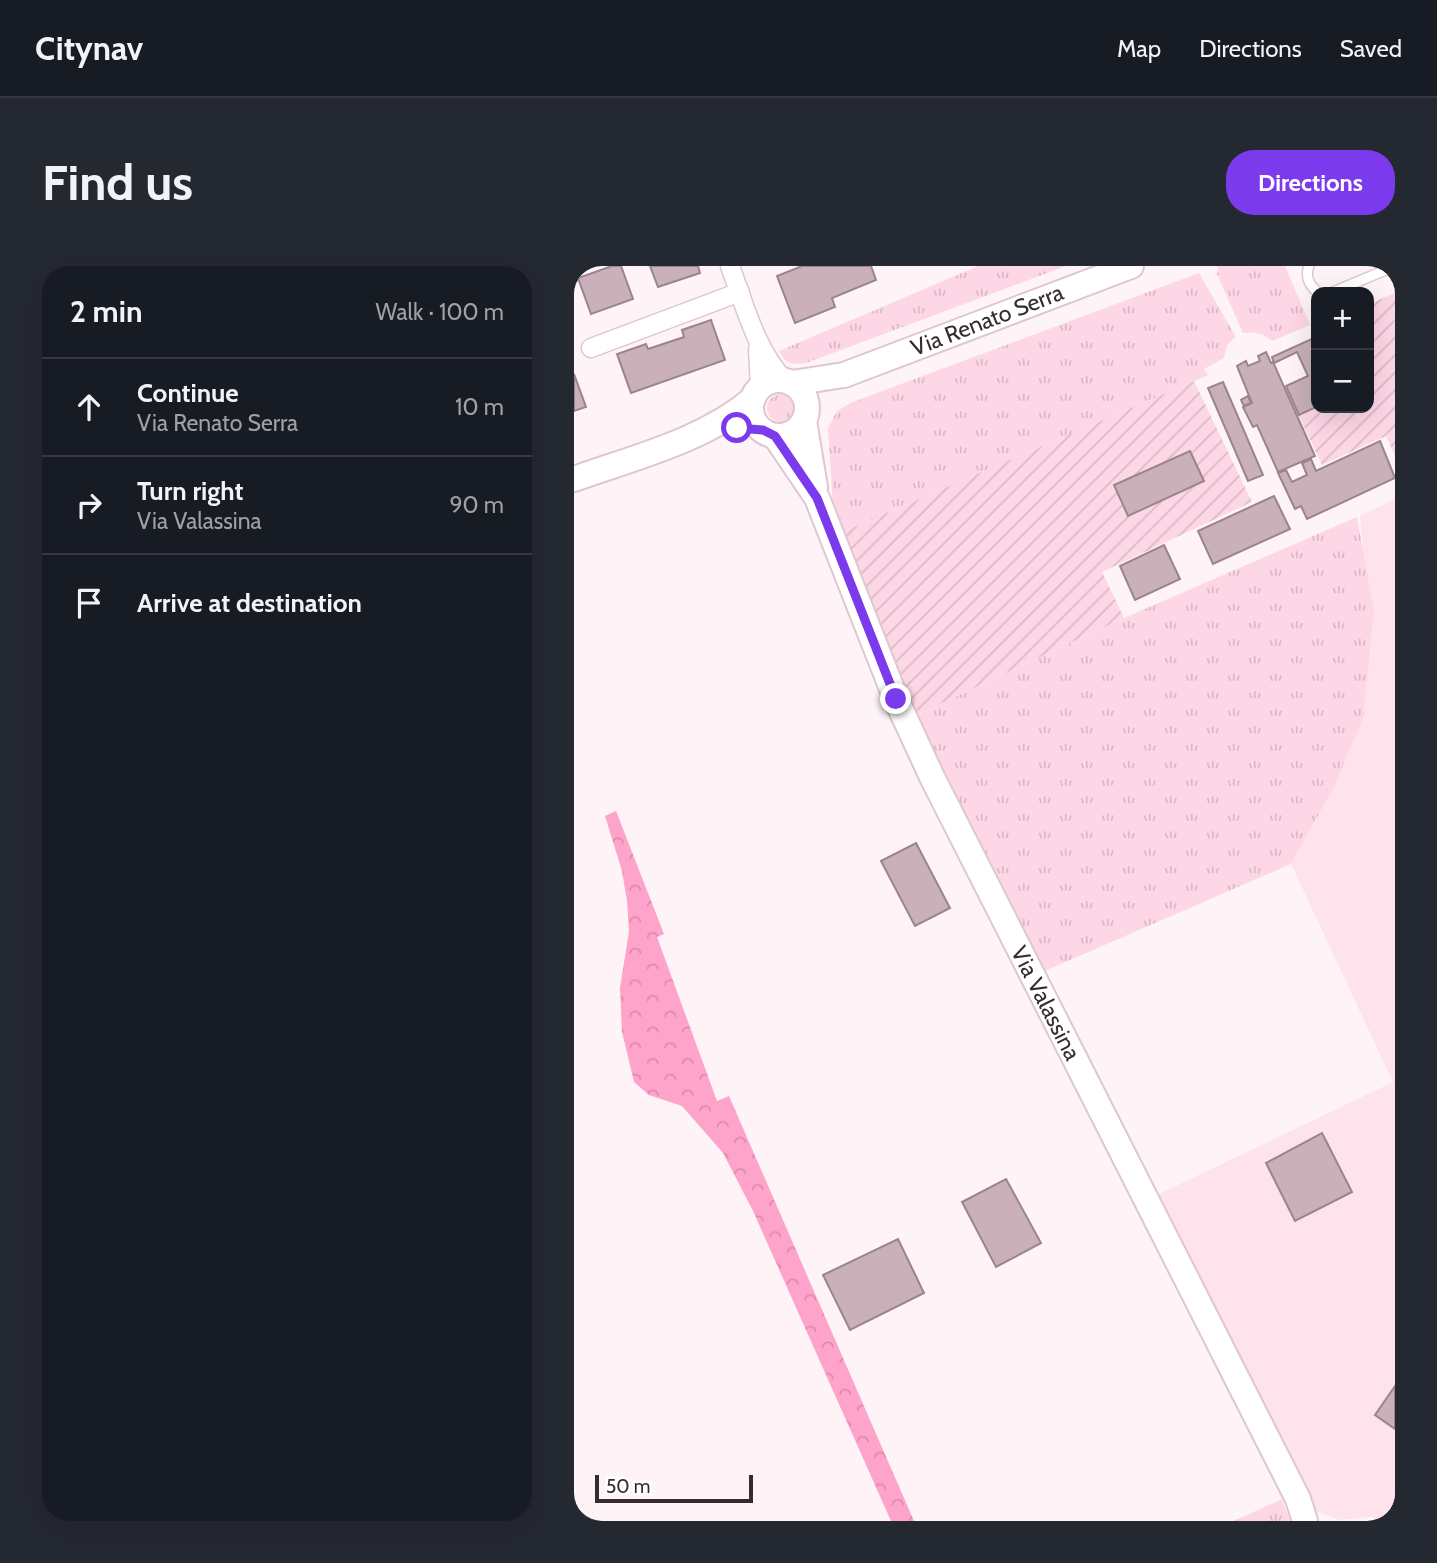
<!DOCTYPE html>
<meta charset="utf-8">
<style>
:root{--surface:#171b24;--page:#242831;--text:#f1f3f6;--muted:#9ea1a6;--line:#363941;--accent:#7c3aed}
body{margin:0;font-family:Cabin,sans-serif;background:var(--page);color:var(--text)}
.controls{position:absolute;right:21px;top:21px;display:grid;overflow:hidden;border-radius:14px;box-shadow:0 7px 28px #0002}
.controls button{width:63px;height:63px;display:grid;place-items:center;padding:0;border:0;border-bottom:2px solid var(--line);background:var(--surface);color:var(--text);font:35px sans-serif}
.scale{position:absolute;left:21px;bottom:18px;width:158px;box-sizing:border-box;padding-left:7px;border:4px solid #362c30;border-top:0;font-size:19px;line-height:24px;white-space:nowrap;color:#362c30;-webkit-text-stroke:5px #fff;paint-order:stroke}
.stop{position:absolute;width:21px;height:21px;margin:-16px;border:5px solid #7c3aed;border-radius:50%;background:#fff}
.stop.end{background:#7c3aed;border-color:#fff;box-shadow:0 2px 7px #0008}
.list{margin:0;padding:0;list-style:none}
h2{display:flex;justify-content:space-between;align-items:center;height:91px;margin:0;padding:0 28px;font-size:30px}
h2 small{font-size:23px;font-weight:400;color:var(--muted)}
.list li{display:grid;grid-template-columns:46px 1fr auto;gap:21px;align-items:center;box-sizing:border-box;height:98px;padding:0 28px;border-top:2px solid var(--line)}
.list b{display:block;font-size:26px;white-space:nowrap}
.list p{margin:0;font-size:23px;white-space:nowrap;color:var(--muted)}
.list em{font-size:23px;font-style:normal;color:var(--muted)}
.icon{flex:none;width:38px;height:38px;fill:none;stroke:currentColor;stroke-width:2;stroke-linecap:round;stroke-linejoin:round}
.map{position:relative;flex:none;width:821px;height:1255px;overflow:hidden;border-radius:28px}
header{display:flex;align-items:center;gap:42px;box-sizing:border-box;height:98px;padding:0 35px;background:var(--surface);border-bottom:2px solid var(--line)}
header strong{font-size:33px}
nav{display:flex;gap:38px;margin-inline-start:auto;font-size:24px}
.intro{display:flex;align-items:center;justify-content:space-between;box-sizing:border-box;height:168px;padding:0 42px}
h1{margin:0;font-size:49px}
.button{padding:18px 32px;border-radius:28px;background:var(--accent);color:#fff;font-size:24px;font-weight:700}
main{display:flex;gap:42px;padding:0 42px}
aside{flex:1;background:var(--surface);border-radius:28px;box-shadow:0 7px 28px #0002}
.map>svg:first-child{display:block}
.built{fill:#fee2ec}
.grass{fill:url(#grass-tufts)}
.forest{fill:url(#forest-crowns)}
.garden{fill:url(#garden-furrows)}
.building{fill:#c9b0b9;stroke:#9b848d;stroke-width:2}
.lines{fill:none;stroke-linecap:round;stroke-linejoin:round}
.lane-casing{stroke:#dfc6cf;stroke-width:12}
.street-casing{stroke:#dfc6cf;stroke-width:21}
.secondary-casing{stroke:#dfc6cf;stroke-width:28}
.lane{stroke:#fff;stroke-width:9}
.street{stroke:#fff;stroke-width:18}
.secondary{stroke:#fff;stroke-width:24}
.route{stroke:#7c3aed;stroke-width:9}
.labels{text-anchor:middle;stroke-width:6;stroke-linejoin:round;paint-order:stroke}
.street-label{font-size:23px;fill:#362c30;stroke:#fff}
</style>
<header>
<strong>Citynav</strong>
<nav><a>Map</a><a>Directions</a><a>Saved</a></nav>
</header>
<div class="intro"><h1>Find us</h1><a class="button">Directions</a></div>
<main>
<aside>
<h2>2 min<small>Walk · 100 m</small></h2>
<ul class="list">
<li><svg class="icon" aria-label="ahead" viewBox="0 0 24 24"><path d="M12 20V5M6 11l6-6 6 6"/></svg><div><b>Continue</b><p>Via Renato Serra</p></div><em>10 m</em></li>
<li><svg class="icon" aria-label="right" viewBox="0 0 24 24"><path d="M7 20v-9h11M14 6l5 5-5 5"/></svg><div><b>Turn right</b><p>Via Valassina</p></div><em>90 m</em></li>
<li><svg class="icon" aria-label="arrive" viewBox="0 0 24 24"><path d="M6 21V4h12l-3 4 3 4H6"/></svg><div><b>Arrive at destination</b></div></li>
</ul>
</aside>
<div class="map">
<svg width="821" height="1255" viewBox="0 0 821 1255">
<defs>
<pattern id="grass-tufts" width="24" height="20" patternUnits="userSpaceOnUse" patternTransform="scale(1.75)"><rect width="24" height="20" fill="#fed7e6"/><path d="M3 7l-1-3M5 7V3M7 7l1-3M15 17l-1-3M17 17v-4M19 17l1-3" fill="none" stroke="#dab9c6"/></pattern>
<pattern id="forest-crowns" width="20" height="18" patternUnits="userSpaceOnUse" patternTransform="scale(1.75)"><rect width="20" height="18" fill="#fea3c9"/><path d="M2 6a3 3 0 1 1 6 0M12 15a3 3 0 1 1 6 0" fill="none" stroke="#da8cad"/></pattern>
<pattern id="garden-furrows" width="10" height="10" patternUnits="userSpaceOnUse" patternTransform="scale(1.75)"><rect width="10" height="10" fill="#fed7e6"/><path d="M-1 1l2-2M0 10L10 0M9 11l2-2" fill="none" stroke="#dab9c6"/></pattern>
</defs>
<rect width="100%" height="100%" fill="#fef4f8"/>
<!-- built -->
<path class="built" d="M821,233v1022l-26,-4 -29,3 -30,-11 -157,-312 240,-115 -102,-218 42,-75 30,-239 -3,-34z"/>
<!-- grass -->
<g class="grass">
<path d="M404,0h88l-260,97c-13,2 -21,1 -27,-12z"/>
<path d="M643,0h68l25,59 -38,16c-8,-7 -18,-10 -29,-8l-27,-61 3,-1z"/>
<path d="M625,7l37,64 -9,8 -3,13 -20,11 4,6 -366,157 -9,-25 -5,-79 9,-17 13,-8z"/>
<circle cx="207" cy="142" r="14"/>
<path d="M783,251l17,94 -11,107 -30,71 -42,75 -253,110 -126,-257 212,-99z"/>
<path d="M708,1233l8,22h-56z"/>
</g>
<!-- forest -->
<path class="forest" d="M42,545l48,123 -7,3 60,164 12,-5 185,425h-23l-138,-310 -30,-58 -41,-47 -33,-11 -15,-13 -12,-50 -2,-44 9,-57 -2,-30 -5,-30 -17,-55z"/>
<!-- garden -->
<g class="garden">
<path d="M821,27v163l-9,-20 -64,29 -23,-49 17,-8h53v-104z"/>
<path d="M620,115l58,121 -150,70 22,46 -212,99 -70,-185z"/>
</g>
<!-- building -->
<g class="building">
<path d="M38,0h9l12,33 -42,15 -13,-36z"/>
<path d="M76,0h48l2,7 -42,14z"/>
<path d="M228,0h69l5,14 -44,18 3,9 -40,16 -18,-47z"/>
<path d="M137,54l14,40 -94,33 -14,-39 29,-10 2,5 36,-12 -2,-7z"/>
<path d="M742,71v70l-17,8 -13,-29 22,-10 -11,-24 -23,11 -2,-6z"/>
<path d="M692,86l5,11 2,-1 42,94 -37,16 -21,-47 -4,2 -10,-20 9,-4 -15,-37 9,-5 2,5 12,-5 -2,-5z"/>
<path d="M0,108l12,33 -12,4z"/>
<path d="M649,116l40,93 -15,6 -40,-93z"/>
<path d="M674,130l3,7 -7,3 -3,-6z"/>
<path d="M806,175l15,37 -88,41 -6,-13 -6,3 -17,-36 8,-3 6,12 15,-7 -5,-12 9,-4 5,12z"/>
<path d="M616,185l14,30 -76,35 -14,-31z"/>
<path d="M700,230l16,33 -77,35 -15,-33z"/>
<path d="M590,279l16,34 -45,21 -15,-34z"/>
<path d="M342,577l34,65 -35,18 -34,-65z"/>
<path d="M748,867l30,59 -57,29 -29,-58z"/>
<path d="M432,913l35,64 -45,24 -34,-65z"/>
<path d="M324,973l26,54 -74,37 -27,-55z"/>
<path d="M821,1120v43l-20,-14z"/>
</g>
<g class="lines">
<defs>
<g id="lane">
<path d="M735,0c-4,11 0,18 8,26"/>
<path d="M759,26l62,-26"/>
</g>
<g id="street">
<path d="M156,0c15,40 25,82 54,114"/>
<path d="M17,82l149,-56"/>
<path d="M184,83l2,39"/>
</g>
<g id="secondary">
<circle cx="205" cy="142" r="28"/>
<path d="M218,117l52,-8 287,-109"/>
<path d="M230,155l11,66"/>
<path d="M201,170l42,62 79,201 36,78 366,722 7,22"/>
<path d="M0,213c61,-22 129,-38 179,-80"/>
</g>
</defs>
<!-- lane casing -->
<use href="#lane" class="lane-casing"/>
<!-- street casing -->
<use href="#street" class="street-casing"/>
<!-- secondary casing -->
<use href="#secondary" class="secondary-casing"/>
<!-- lane -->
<use href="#lane" class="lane"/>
<!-- street -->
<use href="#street" class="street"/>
<!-- secondary -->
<use href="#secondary" class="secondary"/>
</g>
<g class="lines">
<!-- route -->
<path class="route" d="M163,162l26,2 12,6 42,62 79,201"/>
</g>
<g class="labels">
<!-- street labels -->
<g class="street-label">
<text transform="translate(413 54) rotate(-21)" y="8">Via Renato Serra</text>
<text transform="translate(472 737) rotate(63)" y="8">Via Valassina</text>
</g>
</g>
</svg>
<div class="controls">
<button>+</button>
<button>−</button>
</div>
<div class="scale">50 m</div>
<div class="stop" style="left:163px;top:162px"></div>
<div class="stop end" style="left:322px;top:433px"></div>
</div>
</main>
